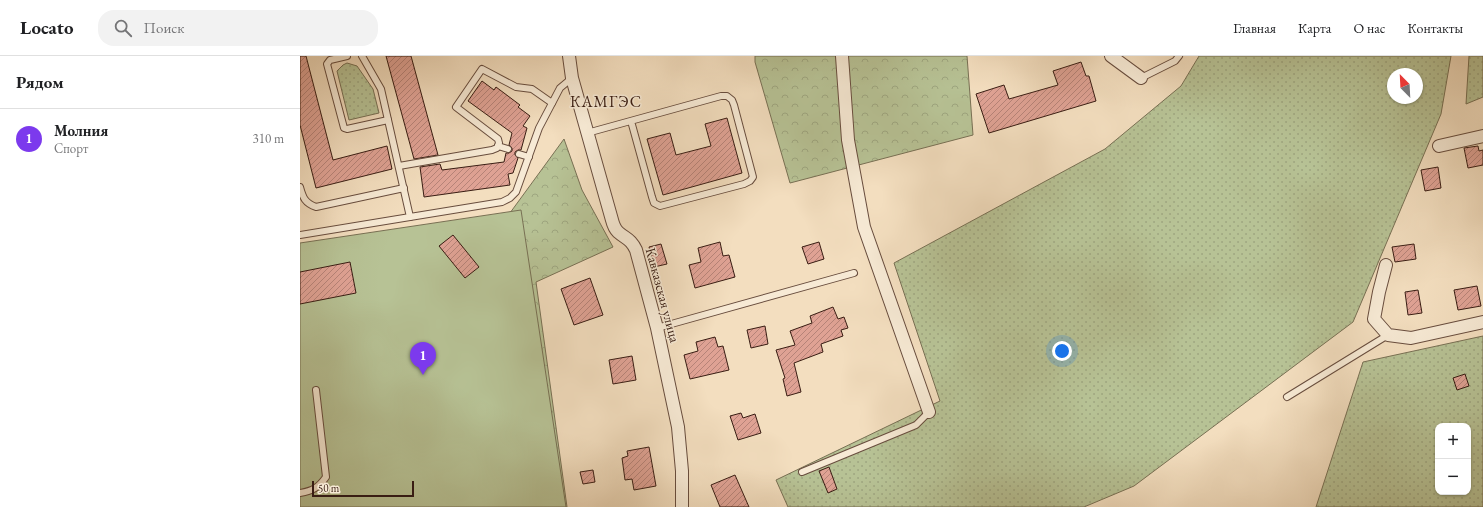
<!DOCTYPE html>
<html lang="ru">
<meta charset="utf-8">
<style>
:root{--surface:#fff;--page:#f2f2f2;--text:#202124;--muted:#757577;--line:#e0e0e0;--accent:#7c3aed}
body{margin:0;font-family:"EB Garamond",serif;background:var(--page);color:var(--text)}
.controls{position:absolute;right:12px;bottom:12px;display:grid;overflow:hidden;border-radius:8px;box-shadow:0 1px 3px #0004}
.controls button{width:36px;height:36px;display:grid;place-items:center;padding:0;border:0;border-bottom:1px solid var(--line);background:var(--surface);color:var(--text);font:20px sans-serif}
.compass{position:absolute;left:1087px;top:12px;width:36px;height:36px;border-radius:50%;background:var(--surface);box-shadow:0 1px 3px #0004;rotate:336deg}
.scale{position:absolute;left:12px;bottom:10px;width:102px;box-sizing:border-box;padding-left:4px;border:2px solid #391d13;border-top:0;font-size:11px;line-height:14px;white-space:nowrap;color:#391d13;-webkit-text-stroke:3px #f7ead5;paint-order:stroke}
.you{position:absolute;left:762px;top:295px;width:14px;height:14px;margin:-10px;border:3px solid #fff;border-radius:50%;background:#1a73e8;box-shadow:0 0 0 6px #1a73e833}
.badge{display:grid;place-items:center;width:26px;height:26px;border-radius:50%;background:var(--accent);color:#fff;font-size:13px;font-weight:700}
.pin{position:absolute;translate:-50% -33px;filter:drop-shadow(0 1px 2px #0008)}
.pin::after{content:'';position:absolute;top:21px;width:14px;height:12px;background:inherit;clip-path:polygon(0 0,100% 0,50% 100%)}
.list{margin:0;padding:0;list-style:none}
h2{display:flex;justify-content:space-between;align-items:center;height:52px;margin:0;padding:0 16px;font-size:17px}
h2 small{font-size:13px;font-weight:400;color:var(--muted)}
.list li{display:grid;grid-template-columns:26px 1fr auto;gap:12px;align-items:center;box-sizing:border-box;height:60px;padding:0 16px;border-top:1px solid var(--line)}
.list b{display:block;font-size:15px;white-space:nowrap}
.list p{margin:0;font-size:13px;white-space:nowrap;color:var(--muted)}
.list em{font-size:13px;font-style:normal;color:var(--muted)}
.icon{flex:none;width:22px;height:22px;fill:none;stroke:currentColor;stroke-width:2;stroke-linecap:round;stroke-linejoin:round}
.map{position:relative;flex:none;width:1183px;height:451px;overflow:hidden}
header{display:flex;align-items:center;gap:24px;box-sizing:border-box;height:56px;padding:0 20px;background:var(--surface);border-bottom:1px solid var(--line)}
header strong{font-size:19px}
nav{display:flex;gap:22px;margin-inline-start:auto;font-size:14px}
.search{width:280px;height:36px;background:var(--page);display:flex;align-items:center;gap:10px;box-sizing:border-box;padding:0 14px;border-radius:16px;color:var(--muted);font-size:15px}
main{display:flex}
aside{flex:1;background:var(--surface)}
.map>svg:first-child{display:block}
.green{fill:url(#green-dots);stroke:#787054;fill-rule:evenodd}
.forest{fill:url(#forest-crowns);stroke:#787054}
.pitch{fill:#b7c295;stroke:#787054}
.building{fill:url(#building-hatch);stroke:#391d13}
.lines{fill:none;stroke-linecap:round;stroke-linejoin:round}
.service-casing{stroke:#684d3e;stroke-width:8}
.minor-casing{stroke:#684d3e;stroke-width:14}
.service{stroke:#f7ead5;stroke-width:6}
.minor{stroke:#f7ead5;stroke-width:12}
.labels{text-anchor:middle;stroke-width:3;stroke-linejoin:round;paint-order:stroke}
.street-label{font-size:14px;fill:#391d13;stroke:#f7ead5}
.quarter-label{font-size:16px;letter-spacing:1px;fill:#391d13;stroke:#f7ead5}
</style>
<header>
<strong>Locato</strong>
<div class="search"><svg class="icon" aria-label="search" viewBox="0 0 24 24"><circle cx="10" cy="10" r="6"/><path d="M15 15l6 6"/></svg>Поиск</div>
<nav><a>Главная</a><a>Карта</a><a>О нас</a><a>Контакты</a></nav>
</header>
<main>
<aside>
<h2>Рядом<small></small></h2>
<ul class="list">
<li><span class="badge">1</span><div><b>Молния</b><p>Спорт</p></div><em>310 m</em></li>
</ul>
</aside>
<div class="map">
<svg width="1183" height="451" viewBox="0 0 1183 451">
<defs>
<pattern id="green-dots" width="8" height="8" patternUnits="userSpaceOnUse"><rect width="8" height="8" fill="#b7c295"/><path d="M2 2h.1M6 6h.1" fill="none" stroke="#9ea680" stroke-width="1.8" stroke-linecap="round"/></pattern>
<pattern id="forest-crowns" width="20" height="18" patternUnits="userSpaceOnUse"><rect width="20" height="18" fill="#b7c295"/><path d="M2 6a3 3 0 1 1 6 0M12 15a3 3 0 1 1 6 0" fill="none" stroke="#9ea680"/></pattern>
<pattern id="building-hatch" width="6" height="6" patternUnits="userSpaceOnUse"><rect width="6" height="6" fill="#dfa294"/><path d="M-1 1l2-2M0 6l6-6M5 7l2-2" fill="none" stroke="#b68378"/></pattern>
</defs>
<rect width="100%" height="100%" fill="#f3debf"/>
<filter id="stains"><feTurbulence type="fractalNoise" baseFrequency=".005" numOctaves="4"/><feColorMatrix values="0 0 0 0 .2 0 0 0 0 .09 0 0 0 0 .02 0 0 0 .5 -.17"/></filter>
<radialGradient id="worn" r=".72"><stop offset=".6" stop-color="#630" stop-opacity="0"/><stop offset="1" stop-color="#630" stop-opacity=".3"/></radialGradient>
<!-- green -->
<g class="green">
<path d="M899,0h252l-10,58 -88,208 -219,164 -50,21h-296l-12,-27 164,-79 -46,-138 211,-114 76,-63zM1093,18h24v24h-24z"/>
<path d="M1169,0h14v41l-17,7z"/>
<path d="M47,7l10,3 16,23 6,24 -30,7 -12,-49 6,-6z"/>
<path d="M1183,280v171h-167l47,-145zM1138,370h30v66h-30z"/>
</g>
<!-- forest -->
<g class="forest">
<path d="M455,0h212l6,79 -183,48 -35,-121z"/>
<path d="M264,83l18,51 31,57 -77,35 31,225h-27l-41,-279z"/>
</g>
<!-- pitch -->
<path class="pitch" d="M221,154l45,297h-266v-264z"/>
<!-- building -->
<g class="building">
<path d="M0,0h6l27,104 54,-14 5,23 -76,19 -16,-63z"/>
<path d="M86,0h25l27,99 -24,4z"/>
<path d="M781,6l5,14h3l7,25 -107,32 -13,-39 28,-9 5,14 49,-14 -5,-14z"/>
<path d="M182,25l12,9 2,-3 24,18 -2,2 12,9 -7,10 4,2 -6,22h-3l-3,2v3l3,3 -5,15 -5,1 2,11 -86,12 -4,-30 20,-3 2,6 62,-8 2,-9h3l3,-2v-3l-3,-3 3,-12 -44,-32z"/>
<path d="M427,62l15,55 -79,22 -16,-56 23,-6 6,22 35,-9 -6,-22z"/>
<path d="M1178,90l1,5 4,-1v15l-15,3 -4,-20z"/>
<path d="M1138,111l3,21 -16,3 -4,-21z"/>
<path d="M153,179l26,32 -14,11 -26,-32z"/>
<path d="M420,186l3,14 6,-1 6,22 -40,11 -6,-23 12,-3 -3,-14z"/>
<path d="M519,186l5,17 -16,5 -6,-17z"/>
<path d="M361,188l6,20 -13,3 -5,-20z"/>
<path d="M1114,188l2,15 -21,3 -3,-15z"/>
<path d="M50,206l6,31 -56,11v-32z"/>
<path d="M290,222l13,37 -29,10 -13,-36z"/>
<path d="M1177,230l4,20 -23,4 -4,-20z"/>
<path d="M1118,234l4,23 -14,2 -3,-23z"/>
<path d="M533,251l5,12 6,-2 4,11 -7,2 2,6 -22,8 2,8 -29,11 7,29 -14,4 -4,-17 2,-1 -9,-28 19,-5 -5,-14 22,-8 -2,-7z"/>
<path d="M465,270l3,18 -17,4 -4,-18z"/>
<path d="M415,281l3,10 5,-1 6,24 -39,9 -6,-24 14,-4 -2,-9z"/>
<path d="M332,300l4,24 -23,4 -4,-24z"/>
<path d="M1165,318l4,12 -12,4 -4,-12z"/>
<path d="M441,357l2,5 12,-4 6,19 -23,7 -8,-24z"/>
<path d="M349,391l7,39 -22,4 -2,-11 -7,1 -3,-22 6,-2 -1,-5z"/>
<path d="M529,411l8,22 -9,4 -9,-22z"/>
<path d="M293,414l2,12 -12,2 -3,-12z"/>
<path d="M435,419l14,32h-29l-9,-22z"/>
</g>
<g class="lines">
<defs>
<g id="service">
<path d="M47,0l-17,4 -3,4 17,64 3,1 41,-9"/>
<path d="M62,0l19,33 29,128 92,-15 8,-4 6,-6 23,-64 21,-40 12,-10"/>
<path d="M841,22l34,-17 4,-5"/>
<path d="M287,77l134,-37h6l5,4 2,5 19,72 -3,4 -6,3 -84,22 -6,-3 -2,-6 -21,-76"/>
<path d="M198,90l10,3"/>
<path d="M219,98l10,3"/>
<path d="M99,110l93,-16 5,-2 2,-5 -1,-4 -42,-32 26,-38 34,18 16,2 20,14"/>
<path d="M0,131c3,11 5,16 16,20l88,-19"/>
<path d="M0,179l110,-18"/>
<path d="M357,272l197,-55"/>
<path d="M987,341l101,-62"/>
<path d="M502,416l114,-47 13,-13"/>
<path d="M0,437c13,-2 19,-6 26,-16l-10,-87"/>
</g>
<g id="minor">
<path d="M269,0l3,22 40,142c1,4 3,9 6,12 8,7 13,7 18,18l21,78 21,99 4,44v36"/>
<path d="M542,0l6,84 16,87 65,185"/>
<path d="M811,0l30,22"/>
<path d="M1139,90l44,-10"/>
<path d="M1086,209l-7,27 -5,27 14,16 23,3 72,-16"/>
</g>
</defs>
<!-- service casing -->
<use href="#service" class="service-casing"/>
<!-- minor casing -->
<use href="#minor" class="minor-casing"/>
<!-- service -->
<use href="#service" class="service"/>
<!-- minor -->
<use href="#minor" class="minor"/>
</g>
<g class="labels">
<!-- street labels -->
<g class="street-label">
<text transform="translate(363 239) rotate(75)" y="5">Кавказская улица</text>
</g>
<!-- quarter labels -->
<g class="quarter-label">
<text x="306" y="51">КАМГЭС</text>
</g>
</g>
<rect width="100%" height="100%" filter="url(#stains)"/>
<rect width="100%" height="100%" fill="url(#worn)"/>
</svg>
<div class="controls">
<button>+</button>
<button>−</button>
</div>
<svg class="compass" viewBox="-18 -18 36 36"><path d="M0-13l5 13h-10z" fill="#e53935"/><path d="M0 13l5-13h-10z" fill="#757577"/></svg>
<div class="scale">50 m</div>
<div class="you"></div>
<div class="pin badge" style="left:123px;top:319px">1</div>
</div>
</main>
